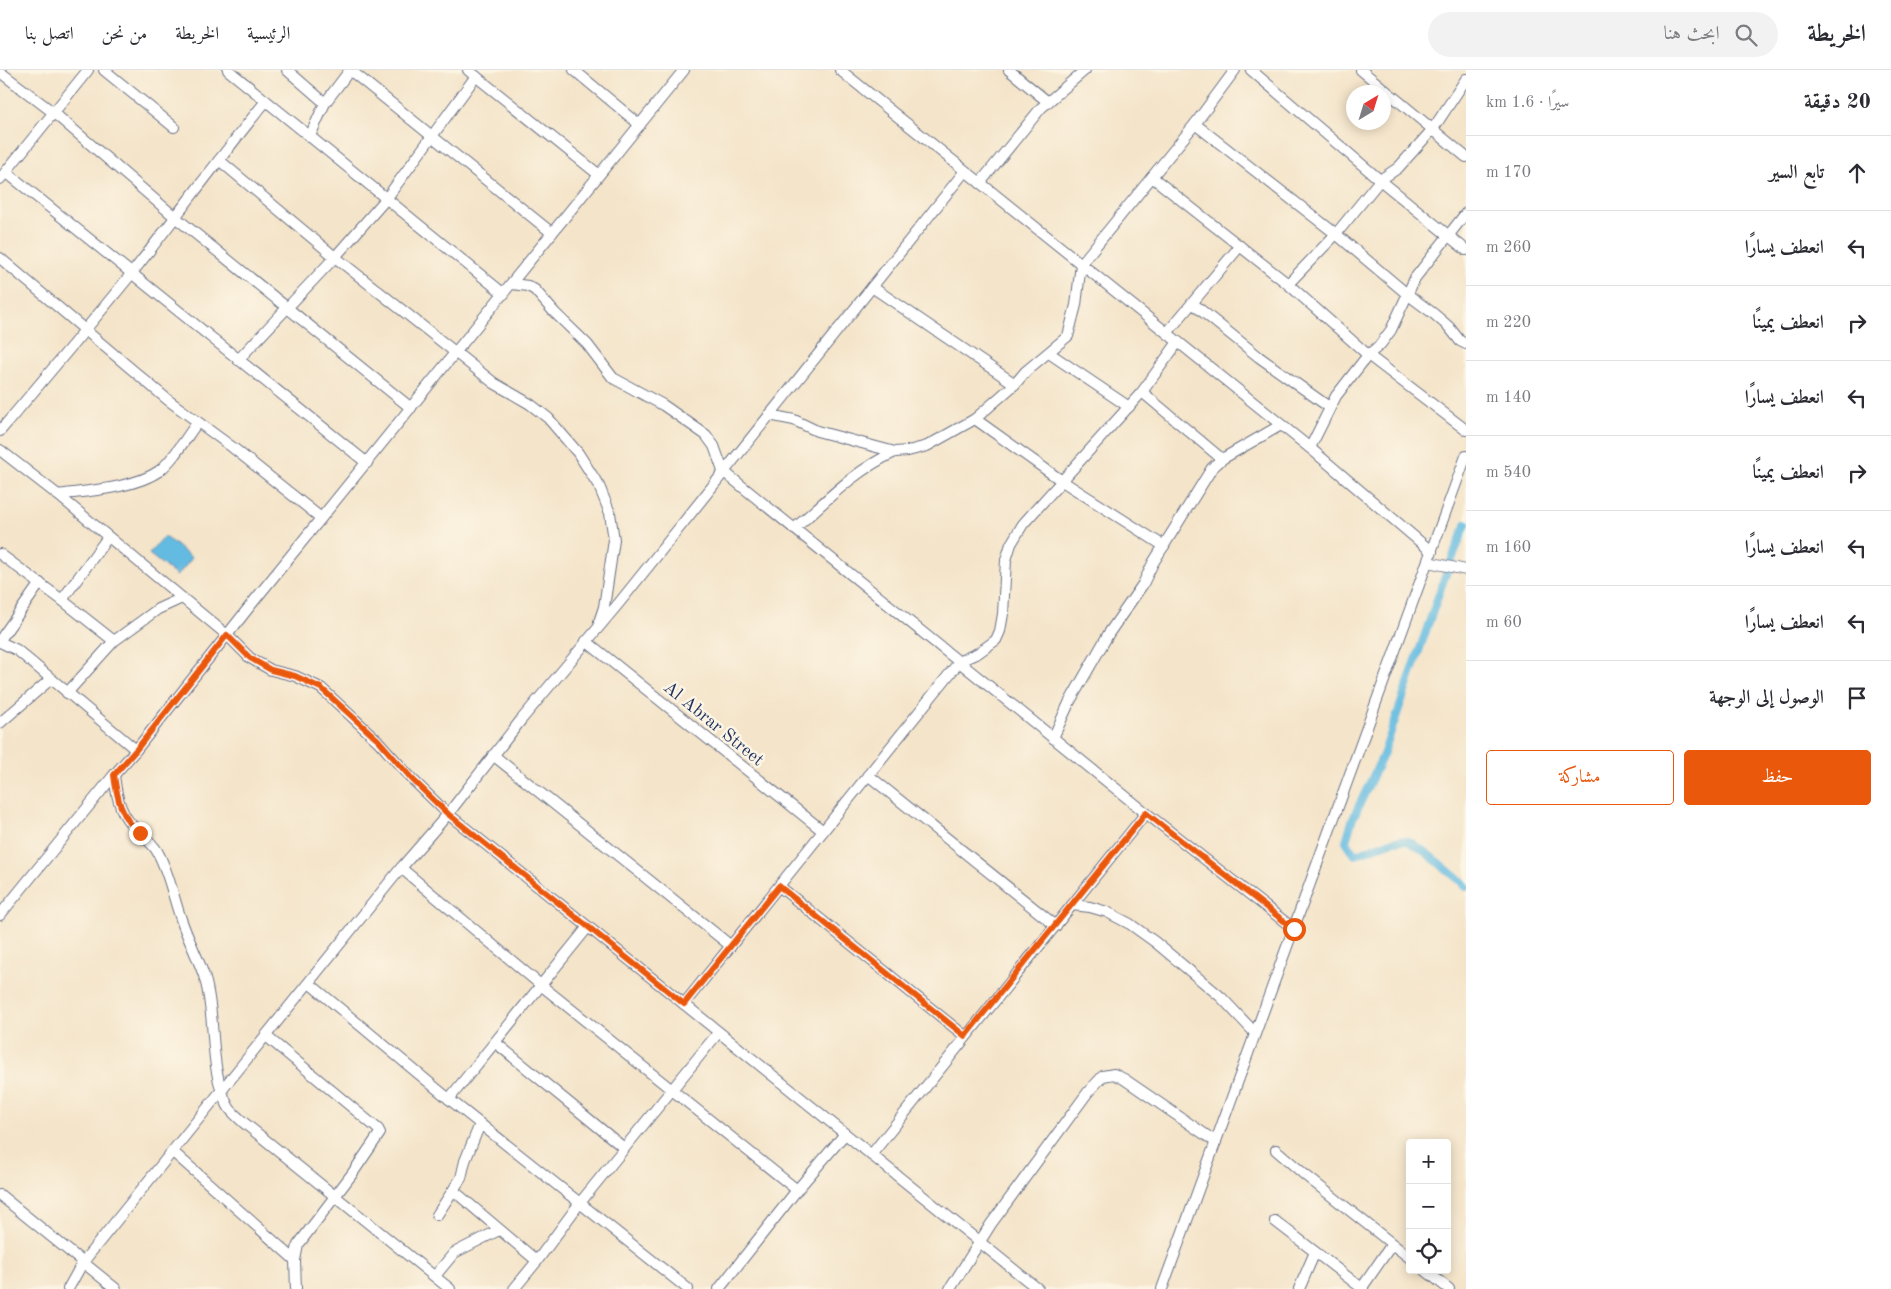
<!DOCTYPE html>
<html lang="ar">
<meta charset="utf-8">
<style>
:root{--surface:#fff;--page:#f2f2f3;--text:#2b2b33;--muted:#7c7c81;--line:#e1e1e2;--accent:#ea580c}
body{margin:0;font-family:"Old Standard TT",Amiri,serif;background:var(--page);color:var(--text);direction:rtl}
.controls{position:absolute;right:15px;bottom:15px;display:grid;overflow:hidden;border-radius:5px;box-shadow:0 2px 12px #0003}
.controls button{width:45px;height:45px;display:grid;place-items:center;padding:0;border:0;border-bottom:1px solid var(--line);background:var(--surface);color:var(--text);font:25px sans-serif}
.compass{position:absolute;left:1346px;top:15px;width:45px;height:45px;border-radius:50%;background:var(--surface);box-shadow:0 2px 12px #0003;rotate:38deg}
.stop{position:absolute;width:15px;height:15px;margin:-11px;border:4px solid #ea580c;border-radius:50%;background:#fff}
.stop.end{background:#ea580c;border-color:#fff;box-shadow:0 1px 5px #0008}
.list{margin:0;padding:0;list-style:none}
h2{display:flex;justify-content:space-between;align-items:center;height:65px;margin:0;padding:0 20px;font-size:21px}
h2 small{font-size:16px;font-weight:400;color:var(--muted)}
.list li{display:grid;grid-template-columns:32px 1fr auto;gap:15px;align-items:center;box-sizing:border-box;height:75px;padding:0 20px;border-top:1px solid var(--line)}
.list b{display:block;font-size:19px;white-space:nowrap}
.list em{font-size:16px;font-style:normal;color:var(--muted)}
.actions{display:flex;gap:10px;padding:15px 20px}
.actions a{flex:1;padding:11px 0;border:1px solid var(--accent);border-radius:5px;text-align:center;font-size:18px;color:var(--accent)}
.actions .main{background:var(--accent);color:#fff}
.icon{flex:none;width:28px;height:28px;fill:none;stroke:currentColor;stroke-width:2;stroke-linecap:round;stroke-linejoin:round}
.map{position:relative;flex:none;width:1466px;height:1219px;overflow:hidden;direction:ltr}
header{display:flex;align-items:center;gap:30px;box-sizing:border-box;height:70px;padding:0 25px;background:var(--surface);border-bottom:1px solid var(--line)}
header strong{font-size:24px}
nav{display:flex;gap:28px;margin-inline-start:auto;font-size:18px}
.search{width:350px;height:45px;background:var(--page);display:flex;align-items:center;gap:12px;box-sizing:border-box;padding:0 18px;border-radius:28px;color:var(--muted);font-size:19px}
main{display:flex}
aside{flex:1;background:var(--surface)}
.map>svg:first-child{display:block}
.water{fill:#64bbe1;stroke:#4075a0}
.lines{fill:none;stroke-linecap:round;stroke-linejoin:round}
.canal{stroke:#64bbe1;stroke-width:8}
.minor-casing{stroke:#676e83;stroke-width:12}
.minor{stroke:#fff;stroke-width:10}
.route{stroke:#ea580c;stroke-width:6}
.labels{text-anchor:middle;stroke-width:5;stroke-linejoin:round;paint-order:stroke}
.street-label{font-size:18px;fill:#1b2f5e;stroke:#fcf5e5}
</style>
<header>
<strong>الخريطة</strong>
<div class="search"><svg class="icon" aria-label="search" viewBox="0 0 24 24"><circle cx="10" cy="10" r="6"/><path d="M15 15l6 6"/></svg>ابحث هنا</div>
<nav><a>الرئيسية</a><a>الخريطة</a><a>من نحن</a><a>اتصل بنا</a></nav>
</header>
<main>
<aside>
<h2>20 دقيقة<small>سيرًا · 1.6 km</small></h2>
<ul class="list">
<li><svg class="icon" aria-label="ahead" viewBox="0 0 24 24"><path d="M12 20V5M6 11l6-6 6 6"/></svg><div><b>تابع السير</b></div><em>170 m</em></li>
<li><svg class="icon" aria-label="left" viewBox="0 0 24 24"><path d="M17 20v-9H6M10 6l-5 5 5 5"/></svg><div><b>انعطف يسارًا</b></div><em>260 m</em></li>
<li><svg class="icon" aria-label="right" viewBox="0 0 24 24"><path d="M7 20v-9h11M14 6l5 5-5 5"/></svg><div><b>انعطف يمينًا</b></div><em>220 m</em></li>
<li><svg class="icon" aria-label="left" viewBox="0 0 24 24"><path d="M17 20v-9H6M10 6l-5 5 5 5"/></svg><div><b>انعطف يسارًا</b></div><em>140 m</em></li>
<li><svg class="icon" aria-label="right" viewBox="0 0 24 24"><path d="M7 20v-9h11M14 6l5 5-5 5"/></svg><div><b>انعطف يمينًا</b></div><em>540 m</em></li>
<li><svg class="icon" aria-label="left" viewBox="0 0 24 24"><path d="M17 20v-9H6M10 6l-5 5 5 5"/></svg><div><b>انعطف يسارًا</b></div><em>160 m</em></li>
<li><svg class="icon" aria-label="left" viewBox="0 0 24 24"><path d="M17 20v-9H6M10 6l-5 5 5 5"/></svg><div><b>انعطف يسارًا</b></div><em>60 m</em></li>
<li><svg class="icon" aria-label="arrive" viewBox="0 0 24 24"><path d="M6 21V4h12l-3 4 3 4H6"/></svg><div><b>الوصول إلى الوجهة</b></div></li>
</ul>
<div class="actions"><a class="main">حفظ</a><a>مشاركة</a></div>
</aside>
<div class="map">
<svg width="1466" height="1219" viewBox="0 0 1466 1219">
<rect width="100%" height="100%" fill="#fcf5e5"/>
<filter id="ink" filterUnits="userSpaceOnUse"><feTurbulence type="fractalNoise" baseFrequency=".02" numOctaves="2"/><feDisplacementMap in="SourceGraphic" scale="10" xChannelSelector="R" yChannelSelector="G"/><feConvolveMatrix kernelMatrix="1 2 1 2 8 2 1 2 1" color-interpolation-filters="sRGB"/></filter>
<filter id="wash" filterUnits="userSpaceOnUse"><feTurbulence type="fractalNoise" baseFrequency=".0096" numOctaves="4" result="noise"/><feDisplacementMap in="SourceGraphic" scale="20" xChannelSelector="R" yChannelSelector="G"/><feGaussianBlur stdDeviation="1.12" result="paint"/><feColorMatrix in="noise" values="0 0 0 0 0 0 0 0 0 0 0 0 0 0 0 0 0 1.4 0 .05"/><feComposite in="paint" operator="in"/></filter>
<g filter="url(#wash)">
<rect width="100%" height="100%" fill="#f4e4c9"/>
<!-- water -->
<path class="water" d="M164,466l28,22 -15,18 -28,-22z"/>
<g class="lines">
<!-- canal -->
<path class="canal" d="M1466,454l-22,55 -61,176 -30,63 -7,23 9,14c14,-5 38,-17 52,-14 12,3 48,36 59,45"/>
</g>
</g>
<g filter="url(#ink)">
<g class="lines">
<defs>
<g id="minor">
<path d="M104,0l70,57"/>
<path d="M228,0l276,224"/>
<path d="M287,0l38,33"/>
<path d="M350,0l202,163"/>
<path d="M468,0l130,104"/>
<path d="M574,0l66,55"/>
<path d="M840,0l470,378 122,104"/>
<path d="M1009,0l39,32"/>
<path d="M1251,0l129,110 86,70"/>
<path d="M1361,0l105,87"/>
<path d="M0,2l54,41 121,104 236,191"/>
<path d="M1195,54l141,110 71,60 27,20 15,13 11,14 6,3"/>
<path d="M310,66l15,-33 25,-33"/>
<path d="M219,90l116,97 159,126 36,21 18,14 30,35 21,33 11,27 4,27 -10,67 -5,15"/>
<path d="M6,102l361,291"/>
<path d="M1152,107l136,107 80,71 98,75"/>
<path d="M0,109l88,-109"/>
<path d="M980,113l61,-75 44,-38"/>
<path d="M0,188l168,142 64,47 89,71"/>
<path d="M512,214l16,2 7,4 19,22 33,32 26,34 50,27 43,30 8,11 9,25 423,342 148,116"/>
<path d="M1288,214l48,-50 44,-54 18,-12 35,-39 33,-50"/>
<path d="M872,217l143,97"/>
<path d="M1192,233l67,54 70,50"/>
<path d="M1167,263l73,-87"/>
<path d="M1049,283l80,54"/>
<path d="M238,290l97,-103 51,-58 90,-123"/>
<path d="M1142,322l80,67"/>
<path d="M769,345l25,5 23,11 78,21 13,-1 19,-5 48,-27 40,-35 11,-13 42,-35 8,-31 5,-41 114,-140 40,-54"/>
<path d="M975,349l87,62 102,65"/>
<path d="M0,361c45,-53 89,-105 132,-158 45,-57 88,-116 134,-172"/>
<path d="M1310,378l26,-52 32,-41 12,-10 11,-15 24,-52 51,-65"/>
<path d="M0,380l58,45 169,140 23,23 21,12 24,6 26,12 57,53 34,38 36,35 590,475"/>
<path d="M58,425c29,-4 77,-7 101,-24 15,-12 26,-32 38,-48"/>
<path d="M794,459c32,-28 61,-59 101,-77"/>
<path d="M0,484l62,46 52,41"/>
<path d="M1428,492l38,8"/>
<path d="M62,530l46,-63"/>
<path d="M0,570l40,-57"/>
<path d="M586,571l237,190"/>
<path d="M0,572l17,8 119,100"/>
<path d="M67,623l47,-52 44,-32 24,-11"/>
<path d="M0,653l51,-44"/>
<path d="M1053,668l16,-35 40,-70 34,-49 10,-21 59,-95 10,-9 59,-34"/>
<path d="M493,685l238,191"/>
<path d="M114,705c2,17 5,36 17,49 8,10 19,16 26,27 12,21 16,46 24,68 7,21 18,40 24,60 12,41 3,89 23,127 3,6 10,11 15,16l207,167"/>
<path d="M868,705l188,151"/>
<path d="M401,798l141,118 255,204"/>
<path d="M779,816l186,150"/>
<path d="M1072,835l18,2 17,5 23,12 25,18 66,55 34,36"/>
<path d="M0,845l114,-140 22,-25 118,-149 430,-531"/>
<path d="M309,913l140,116 239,190"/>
<path d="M684,934l276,-343 18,-8 18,-13 4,-9 3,-17 3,-54 5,-16 12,-20 119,-132 36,-50"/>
<path d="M266,966l112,93 2,4 -28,41 -54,71 -3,15 1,29"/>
<path d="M496,973l128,105"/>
<path d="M449,1029l139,-172"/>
<path d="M1276,1080l29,25 105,83"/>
<path d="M173,1082l122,108"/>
<path d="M871,1085l275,-342"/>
<path d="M454,1121l83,70"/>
<path d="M0,1125l116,94"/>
<path d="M437,1145l24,-37 4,-17 15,-37"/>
<path d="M1275,1151l88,68"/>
<path d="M1425,1200l24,19"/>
<path d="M435,1206l19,-23 45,-23"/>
<path d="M68,1219l15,-27 318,-394 47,-54 73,-94 98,-117 346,-432"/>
<path d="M514,1219l23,-28 42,-57 139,-171"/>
<path d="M719,1219l78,-99 48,-56"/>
<path d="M950,1219l41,-65 97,-132 15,-16 11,-2 10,5 92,63"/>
<path d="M1162,1219l304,-833"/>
<path d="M1299,1219l16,-37"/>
<path d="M1361,1219l31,-45"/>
</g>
</defs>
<!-- minor casing -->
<use href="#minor" class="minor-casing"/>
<!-- minor -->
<use href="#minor" class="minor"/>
</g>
</g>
<g class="lines" filter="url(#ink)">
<!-- route -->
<path class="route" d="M140,763c-19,-15 -23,-35 -26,-58l22,-25 91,-115 23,23 21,12 24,6 26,12 57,52 34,39 36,35 236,190 95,-118 186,150 181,-223 148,116"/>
</g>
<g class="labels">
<!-- street labels -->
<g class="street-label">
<text transform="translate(714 653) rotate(39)" y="6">Al Abrar Street</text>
</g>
</g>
</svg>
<div class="controls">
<button>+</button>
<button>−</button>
<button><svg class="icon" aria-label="locate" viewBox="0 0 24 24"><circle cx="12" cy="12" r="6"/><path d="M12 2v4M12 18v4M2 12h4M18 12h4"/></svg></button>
</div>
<svg class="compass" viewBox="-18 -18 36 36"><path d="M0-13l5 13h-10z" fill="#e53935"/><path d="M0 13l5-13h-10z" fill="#7c7c81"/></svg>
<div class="stop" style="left:1294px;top:859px"></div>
<div class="stop end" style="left:140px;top:763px"></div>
</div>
</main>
